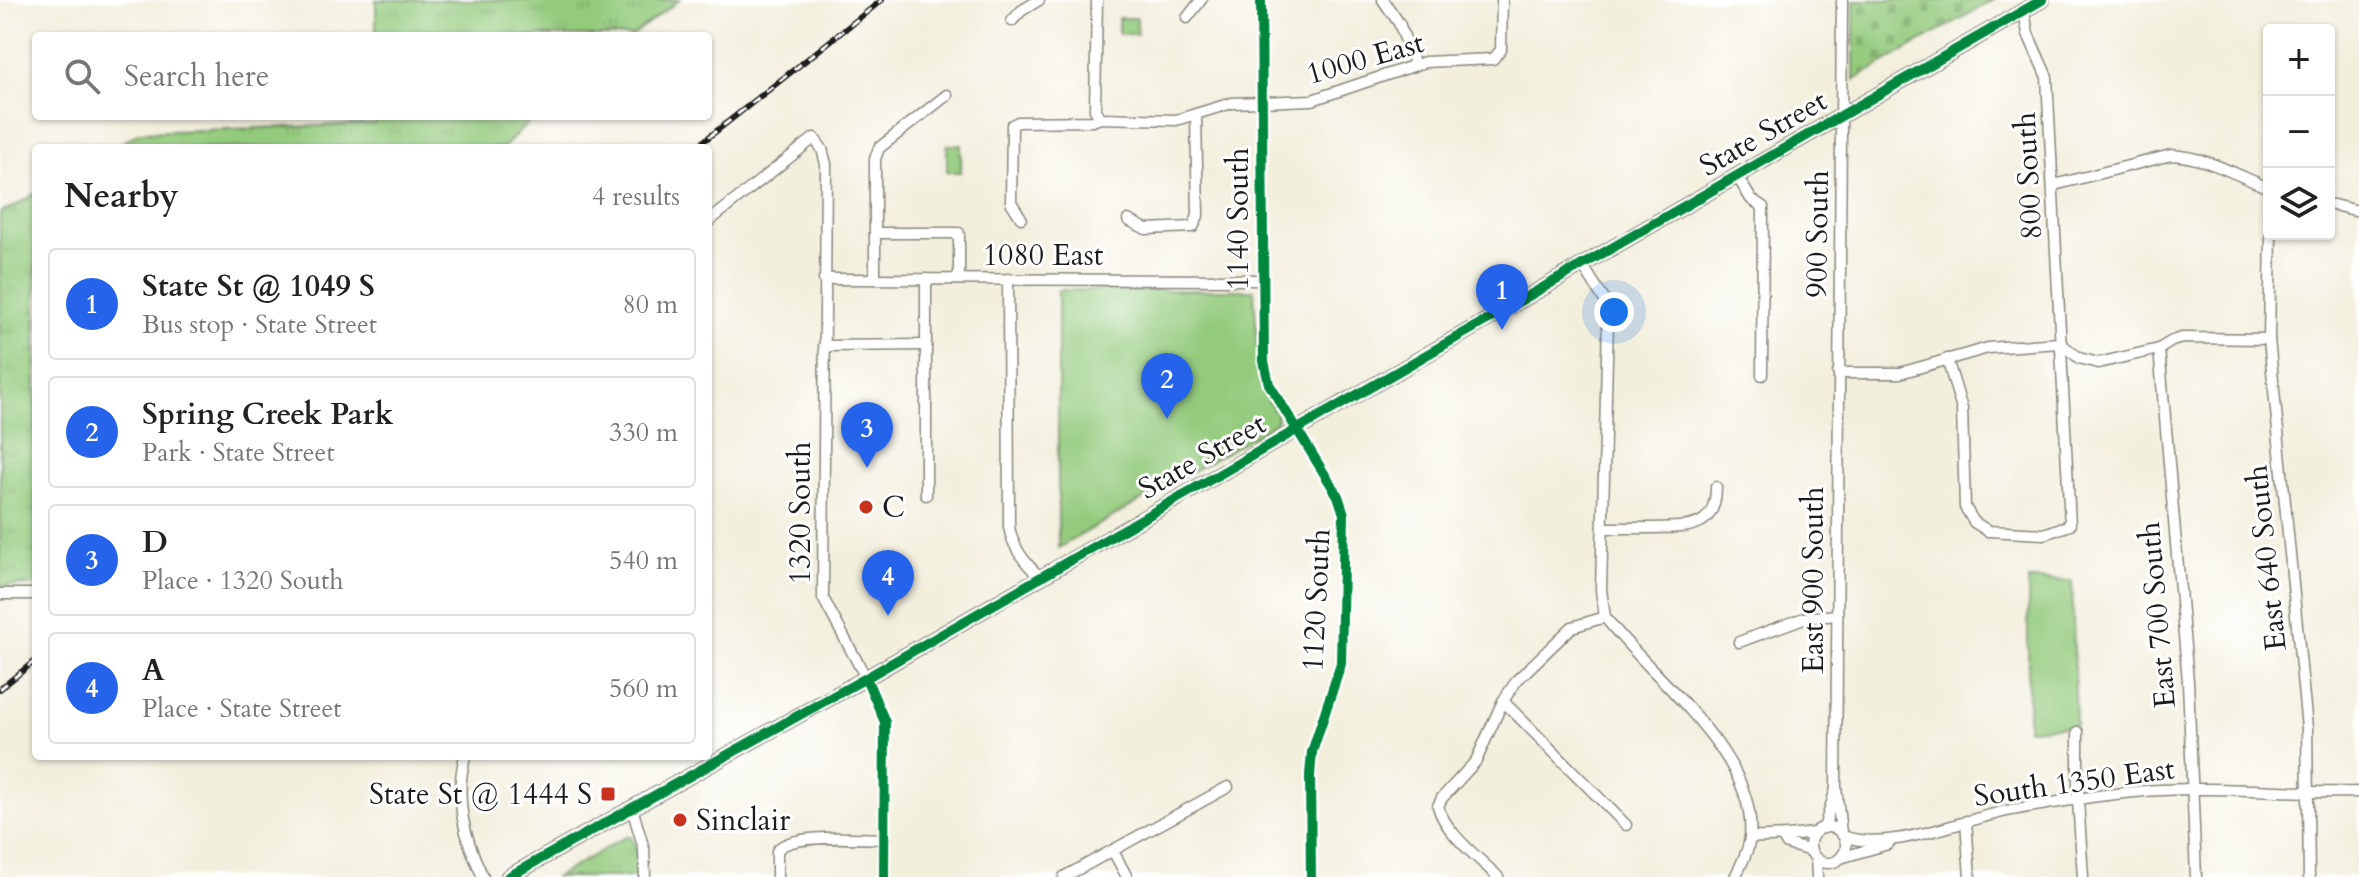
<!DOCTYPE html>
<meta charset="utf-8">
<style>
:root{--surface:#fff;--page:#f2f2f2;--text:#222;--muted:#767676;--line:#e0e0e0;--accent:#2563eb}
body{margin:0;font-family:Cardo,serif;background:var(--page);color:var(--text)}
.controls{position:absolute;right:24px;top:24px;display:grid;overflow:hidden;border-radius:8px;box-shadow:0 2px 6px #0004}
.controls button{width:72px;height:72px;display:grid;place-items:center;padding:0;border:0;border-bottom:2px solid var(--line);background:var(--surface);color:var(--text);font:40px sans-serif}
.you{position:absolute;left:1614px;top:312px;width:28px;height:28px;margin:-20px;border:6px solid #fff;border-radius:50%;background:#1a73e8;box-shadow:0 0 0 12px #1a73e833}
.badge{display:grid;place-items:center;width:52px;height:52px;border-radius:50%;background:var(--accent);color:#fff;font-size:26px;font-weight:700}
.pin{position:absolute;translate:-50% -66px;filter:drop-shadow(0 2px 4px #0008)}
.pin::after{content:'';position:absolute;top:42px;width:28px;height:24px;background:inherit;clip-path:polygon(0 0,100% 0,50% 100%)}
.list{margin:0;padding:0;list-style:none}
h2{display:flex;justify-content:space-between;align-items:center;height:104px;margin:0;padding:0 32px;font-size:34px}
h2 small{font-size:26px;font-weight:400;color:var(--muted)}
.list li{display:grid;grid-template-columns:52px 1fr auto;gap:24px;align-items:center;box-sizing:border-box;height:112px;margin:0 16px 16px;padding:0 16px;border:2px solid var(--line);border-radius:8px}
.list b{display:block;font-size:30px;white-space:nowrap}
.list p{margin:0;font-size:26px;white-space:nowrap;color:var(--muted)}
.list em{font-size:26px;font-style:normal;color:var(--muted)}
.icon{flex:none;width:44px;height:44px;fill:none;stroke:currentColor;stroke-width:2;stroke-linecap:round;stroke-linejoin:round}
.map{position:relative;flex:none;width:2359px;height:877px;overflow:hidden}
.search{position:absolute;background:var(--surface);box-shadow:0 2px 6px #0004;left:32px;top:32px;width:680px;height:88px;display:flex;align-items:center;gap:20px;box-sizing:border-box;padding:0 28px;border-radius:8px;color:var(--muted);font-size:30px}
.panel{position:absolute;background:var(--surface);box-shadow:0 2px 6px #0004;left:32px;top:144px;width:680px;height:616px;border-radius:8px}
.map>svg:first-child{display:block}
.grass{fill:url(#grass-tufts);stroke:#58734c;stroke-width:2}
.cemetery{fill:url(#cemetery-stones);stroke:#58734c;stroke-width:2}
.park{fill:#93ca7c;stroke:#58734c;stroke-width:2}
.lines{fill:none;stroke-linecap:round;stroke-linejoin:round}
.minor-casing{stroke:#88867c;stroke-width:13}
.major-casing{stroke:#88867c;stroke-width:17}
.minor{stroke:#fff;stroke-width:10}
.major{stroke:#fff;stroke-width:14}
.rail-casing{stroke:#1c1c1c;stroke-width:6}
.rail{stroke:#fff;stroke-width:3;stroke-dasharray:9;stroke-linecap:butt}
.cycleway-casing{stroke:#fff;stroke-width:15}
.cycleway{stroke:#00873e;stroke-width:10}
.poi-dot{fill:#c8321e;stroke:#fff;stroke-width:3}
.labels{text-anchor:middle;stroke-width:6;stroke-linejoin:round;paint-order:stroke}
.street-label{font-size:30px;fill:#1c1c1c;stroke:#fff}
.poi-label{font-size:30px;fill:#1c1c1c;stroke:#fff;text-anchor:start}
</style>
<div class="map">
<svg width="2359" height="877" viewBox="0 0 2359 877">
<defs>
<pattern id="grass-tufts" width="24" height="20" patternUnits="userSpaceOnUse" patternTransform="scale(2)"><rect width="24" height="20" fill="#93ca7c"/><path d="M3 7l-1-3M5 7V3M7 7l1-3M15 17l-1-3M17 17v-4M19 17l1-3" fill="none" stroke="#7ead6b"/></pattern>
<pattern id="cemetery-stones" width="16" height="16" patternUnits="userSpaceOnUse" patternTransform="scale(2)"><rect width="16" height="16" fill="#93ca7c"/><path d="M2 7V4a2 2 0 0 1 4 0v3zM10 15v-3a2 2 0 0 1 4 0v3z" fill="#7ead6b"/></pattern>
</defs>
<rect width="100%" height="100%" fill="#fff"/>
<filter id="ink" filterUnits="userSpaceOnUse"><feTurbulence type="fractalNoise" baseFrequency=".0125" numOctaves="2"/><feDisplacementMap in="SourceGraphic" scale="16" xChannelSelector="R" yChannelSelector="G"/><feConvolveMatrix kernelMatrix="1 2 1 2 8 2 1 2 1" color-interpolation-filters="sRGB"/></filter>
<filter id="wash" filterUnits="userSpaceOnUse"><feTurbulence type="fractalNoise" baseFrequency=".006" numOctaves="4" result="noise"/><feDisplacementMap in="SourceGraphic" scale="32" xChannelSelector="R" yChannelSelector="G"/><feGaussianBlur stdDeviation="1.8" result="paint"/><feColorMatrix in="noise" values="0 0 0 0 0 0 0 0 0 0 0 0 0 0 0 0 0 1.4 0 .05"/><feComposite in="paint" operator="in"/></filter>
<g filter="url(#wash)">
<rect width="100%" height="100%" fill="#f3efdd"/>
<!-- grass -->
<g class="grass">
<path d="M376,0h303l-47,36h-256z"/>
<path d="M376,116h159l-32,32h-390l27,-16 235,-8z"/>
<path d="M36,193v392l-36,1v-374l13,-5z"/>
<path d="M627,836h4l5,13 1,28h-81z"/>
</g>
<!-- cemetery -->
<path class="cemetery" d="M1854,0h139l-139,80z"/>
<!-- park -->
<g class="park">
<path d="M1118,18h19v16h-18z"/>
<rect x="947" y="145" width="14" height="27"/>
<path d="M1058,290h196l5,84 5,17 13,24 -1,7 -8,6 -210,120z"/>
<path d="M2028,580l44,1 4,144 -48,4z"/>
</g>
</g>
<g filter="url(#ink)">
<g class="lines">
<defs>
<g id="minor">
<path d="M1097,0l-2,110 5,8"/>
<path d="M1261,0l3,361 5,23 69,112 6,18 -3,150 -29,88 -2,23 1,102"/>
<path d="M1383,0l16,23 16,42"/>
<path d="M1187,18l14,-18"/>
<path d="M1012,21l9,-10 18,-11"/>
<path d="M1737,176l14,23 12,8 -1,168"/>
<path d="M2054,185l117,-30c36,2 65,20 98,33"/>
<path d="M2329,204l30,7"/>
<path d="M1021,218l-10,-16 1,-77 6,-3 75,-1 7,-3 76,2 56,-17 80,-3 113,-38 68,-3 8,-9 1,-50"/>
<path d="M1128,220l18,9 47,-2 5,-11 -2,-101"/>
<path d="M708,222l106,-84 8,11 4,15 -3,434 43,80 19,44 -1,155"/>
<path d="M875,233h84v46"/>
<path d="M2271,234l-2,105 38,389 2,149"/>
<path d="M1583,266l22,35 3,19 -7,270 4,27c46,61 153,137 145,220 -1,13 -9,28 -15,40"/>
<path d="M824,279l439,1"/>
<path d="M875,279v-120l4,-11 68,-53"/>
<path d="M926,279v216"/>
<path d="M1008,279l1,248c4,21 15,35 31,50"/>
<path d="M824,346l102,-1"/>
<path d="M2159,349l29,332 8,196"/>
<path d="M1947,359l15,50 3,98 9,15 14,9 56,3 26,-9 -23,-448 -19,-43 -4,-23"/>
<path d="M1838,373h62l88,-25 72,-5 19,15 19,5 61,-14 13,-8 10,-3 87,1"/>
<path d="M1603,528c17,0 34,0 51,0 34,-1 62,2 62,-41"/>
<path d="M0,594h36"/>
<path d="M1739,642l65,-24 33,-3"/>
<path d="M1503,701l123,124"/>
<path d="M2078,732v68l5,77"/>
<path d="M465,756c-11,44 -1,81 18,121"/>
<path d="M632,808l12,41 1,28"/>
<path d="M1966,821l4,56"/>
<circle cx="1828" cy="845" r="18"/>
<path d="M1824,828l12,-39"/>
<path d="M1841,833l-5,-46 6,-787"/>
<path d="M1843,836c47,18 124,-19 174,-27 57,-10 118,-20 176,-20 56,-1 111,5 166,3"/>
<path d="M1750,837c23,1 42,-1 64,-4"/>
<path d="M1783,839l4,5 24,7"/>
<path d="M1113,851l14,26"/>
<path d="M1816,858l1,19"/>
<path d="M1840,858l48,-14"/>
<path d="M777,877v-26c11,-19 86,-12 108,-12"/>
<path d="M1064,877l164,-90"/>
<path d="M1498,877c-20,-20 -53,-44 -60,-71l4,-8 34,-37 27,-60 14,-21 55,-53 33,-10"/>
</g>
<path id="major" d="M508,877l358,-199 1176,-678"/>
</defs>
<!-- minor casing -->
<use href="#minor" class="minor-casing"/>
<!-- major casing -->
<use href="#major" class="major-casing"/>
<!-- minor -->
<use href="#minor" class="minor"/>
<!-- major -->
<use href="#major" class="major"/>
<defs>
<g id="rail">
<path d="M695,148l187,-148"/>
<path d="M0,689l36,-29"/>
</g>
</defs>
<!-- rail casing -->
<use href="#rail" class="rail-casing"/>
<!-- rail -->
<use href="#rail" class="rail"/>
<defs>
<g id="cycleway">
<path d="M1261,0l3,361 5,23 69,112 6,18 -3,150 -29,88 -2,23 1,102"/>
<path d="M866,678l19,44 -1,155"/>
<path d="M508,877l358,-199 1176,-678"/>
</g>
</defs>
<!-- cycleway casing -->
<use href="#cycleway" class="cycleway-casing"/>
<!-- cycleway -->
<use href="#cycleway" class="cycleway"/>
</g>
</g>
<!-- markers -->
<g class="poi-dot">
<circle cx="866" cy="507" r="8"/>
<rect x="600" y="786" width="16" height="16" rx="4"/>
<circle cx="680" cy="820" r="8"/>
</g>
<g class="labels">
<!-- street labels -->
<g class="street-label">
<text transform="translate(1365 58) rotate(-16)" y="10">1000 East</text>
<text transform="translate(1763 133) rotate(-30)" y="10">State Street</text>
<text transform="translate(2028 176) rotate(-93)" y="10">800 South</text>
<text transform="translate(1238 219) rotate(-90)" y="10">1140 South</text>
<text transform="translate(1817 234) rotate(-89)" y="10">900 South</text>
<text x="1043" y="265">1080 East</text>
<text transform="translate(1202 456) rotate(-30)" y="10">State Street</text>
<text transform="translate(800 513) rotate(-90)" y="10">1320 South</text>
<text transform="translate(2266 558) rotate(-96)" y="10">East 640 South</text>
<text transform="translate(1813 580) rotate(-90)" y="10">East 900 South</text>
<text transform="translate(1316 600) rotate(-87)" y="10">1120 South</text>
<text transform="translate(2157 615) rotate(-95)" y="10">East 700 South</text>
<text transform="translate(2074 782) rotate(-8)" y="10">South 1350 East</text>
</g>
<!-- poi labels -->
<g class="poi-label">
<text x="882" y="517">C</text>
<text x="592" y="804" text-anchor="end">State St @ 1444 S</text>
<text x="696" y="830">Sinclair</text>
</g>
</g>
</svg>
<div class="controls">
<button>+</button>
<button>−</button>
<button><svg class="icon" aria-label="layers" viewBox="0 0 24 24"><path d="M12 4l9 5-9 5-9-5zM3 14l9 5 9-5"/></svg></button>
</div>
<div class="you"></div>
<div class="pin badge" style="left:1502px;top:330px">1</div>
<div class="pin badge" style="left:1167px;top:419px">2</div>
<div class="pin badge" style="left:867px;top:468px">3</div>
<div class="pin badge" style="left:888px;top:616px">4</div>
<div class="search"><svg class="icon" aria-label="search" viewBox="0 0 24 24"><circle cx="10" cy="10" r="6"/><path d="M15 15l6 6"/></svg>Search here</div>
<section class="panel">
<h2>Nearby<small>4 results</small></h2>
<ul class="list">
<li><span class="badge">1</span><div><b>State St @ 1049 S</b><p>Bus stop · State Street</p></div><em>80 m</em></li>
<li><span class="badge">2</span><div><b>Spring Creek Park</b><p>Park · State Street</p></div><em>330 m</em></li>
<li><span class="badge">3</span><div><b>D</b><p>Place · 1320 South</p></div><em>540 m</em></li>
<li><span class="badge">4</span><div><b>A</b><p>Place · State Street</p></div><em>560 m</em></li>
</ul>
</section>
</div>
